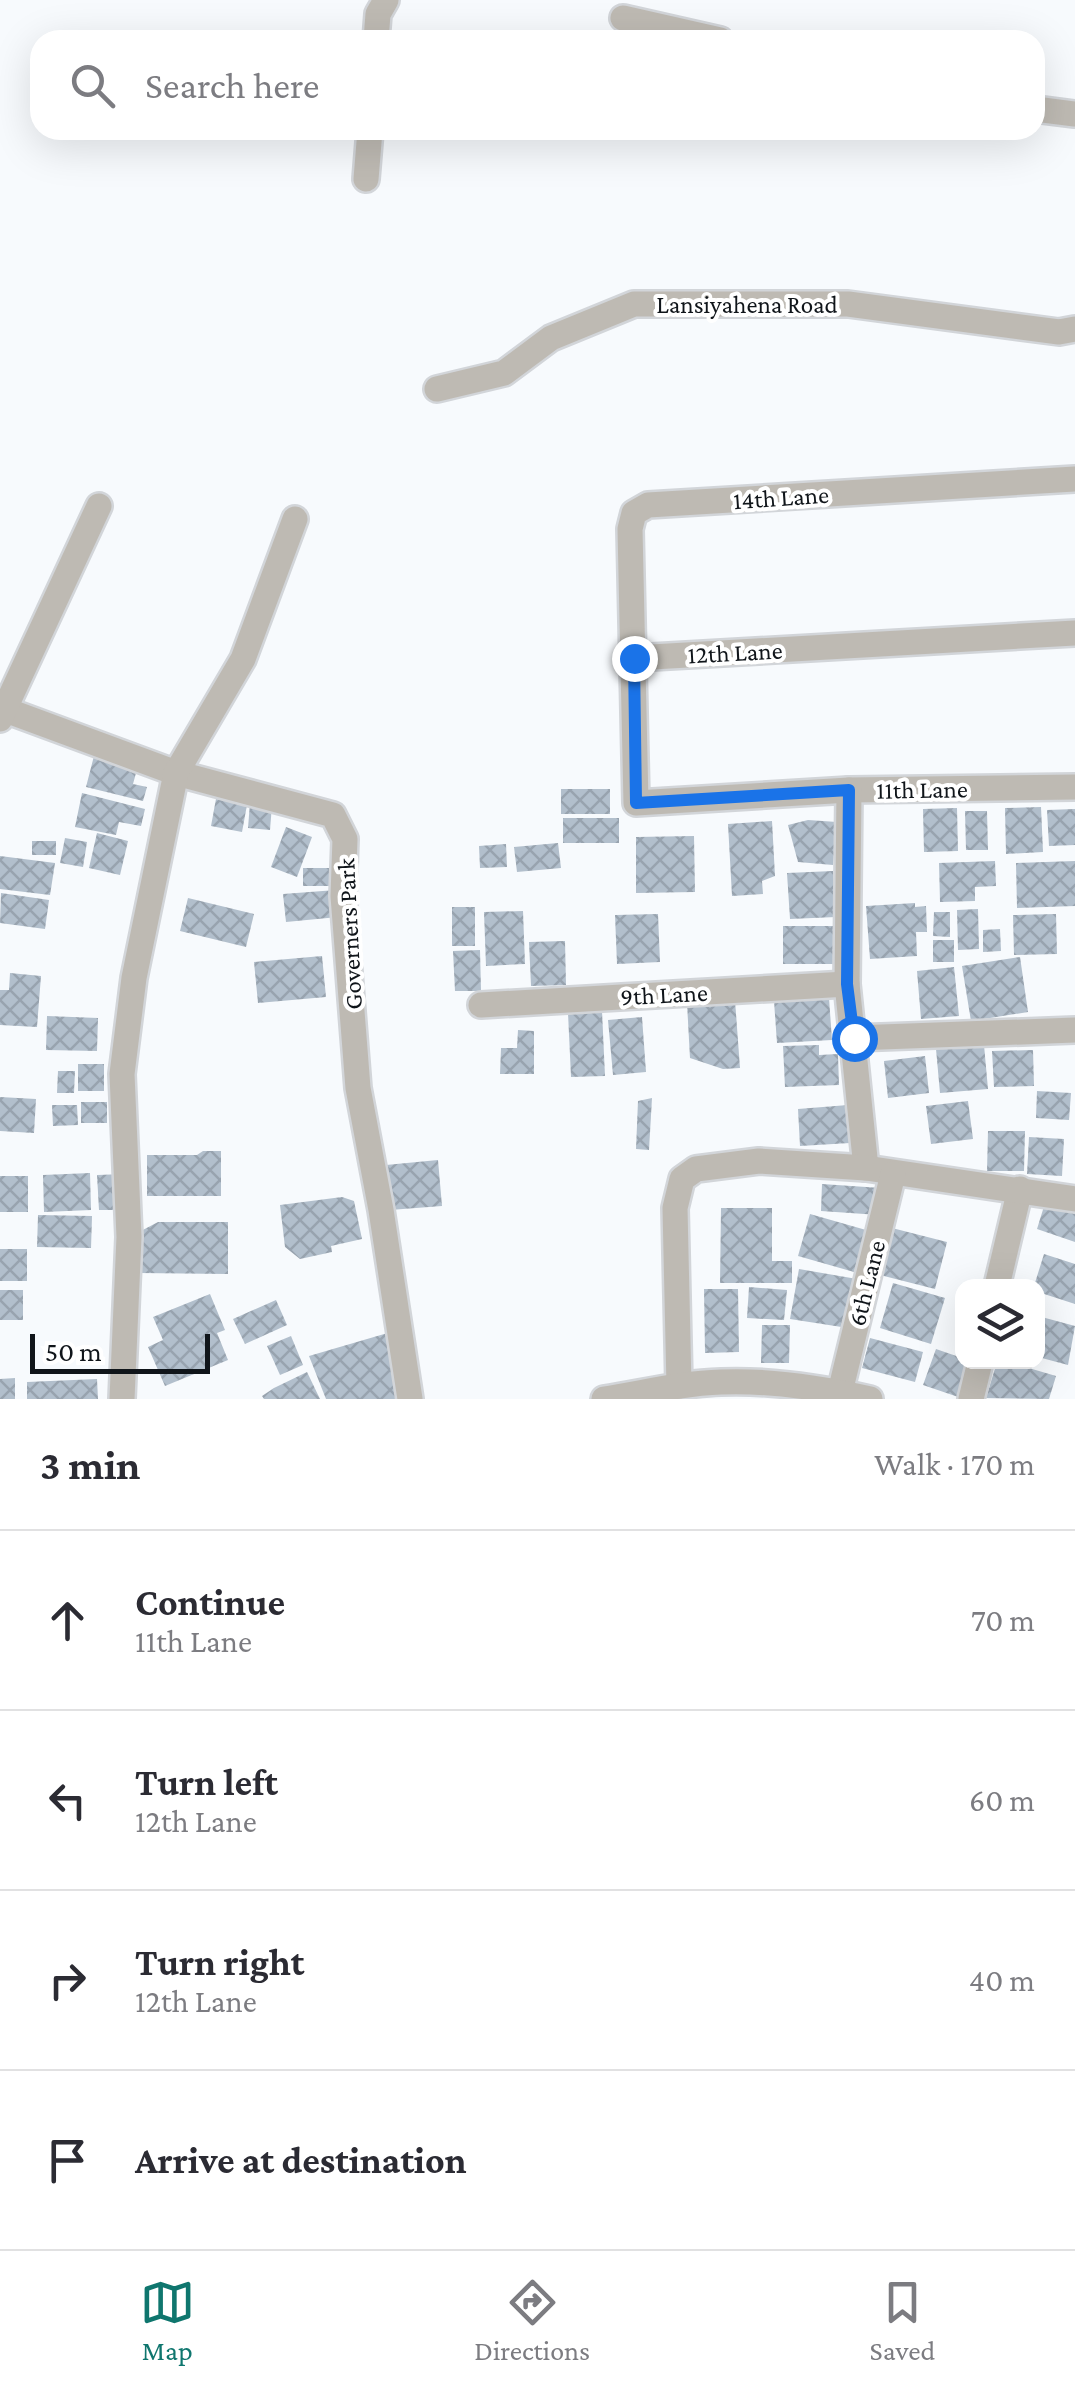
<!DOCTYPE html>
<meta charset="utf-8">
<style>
:root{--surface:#fff;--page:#f2f2f3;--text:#2b2b33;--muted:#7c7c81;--line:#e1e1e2;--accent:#0f766e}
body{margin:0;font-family:"Crimson Pro",serif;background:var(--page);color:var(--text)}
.controls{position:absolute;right:30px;bottom:30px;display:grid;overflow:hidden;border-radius:20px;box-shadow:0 10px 40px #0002}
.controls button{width:90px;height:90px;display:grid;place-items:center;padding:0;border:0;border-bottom:2px solid var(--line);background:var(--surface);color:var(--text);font:50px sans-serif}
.scale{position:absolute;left:30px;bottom:25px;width:180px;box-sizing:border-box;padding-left:10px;border:5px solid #10151a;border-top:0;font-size:28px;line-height:35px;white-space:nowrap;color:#10151a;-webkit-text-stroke:8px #fff;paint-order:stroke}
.stop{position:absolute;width:30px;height:30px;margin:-22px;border:8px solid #1a73e8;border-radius:50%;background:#fff}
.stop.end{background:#1a73e8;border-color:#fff;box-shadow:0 2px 10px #0008}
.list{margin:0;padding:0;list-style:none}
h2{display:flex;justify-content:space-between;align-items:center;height:130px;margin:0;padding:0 40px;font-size:42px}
h2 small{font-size:32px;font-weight:400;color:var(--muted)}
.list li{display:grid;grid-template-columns:65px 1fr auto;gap:30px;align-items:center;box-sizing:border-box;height:180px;padding:0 40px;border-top:2px solid var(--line)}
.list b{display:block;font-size:38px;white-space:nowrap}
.list p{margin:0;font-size:32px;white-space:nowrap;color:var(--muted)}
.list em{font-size:32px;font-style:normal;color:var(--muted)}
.icon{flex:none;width:55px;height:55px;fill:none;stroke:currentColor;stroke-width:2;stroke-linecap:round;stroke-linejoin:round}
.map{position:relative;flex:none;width:1075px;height:1399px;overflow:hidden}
.search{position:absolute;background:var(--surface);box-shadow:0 10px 40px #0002;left:30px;right:30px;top:30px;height:110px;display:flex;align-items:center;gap:25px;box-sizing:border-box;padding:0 35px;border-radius:30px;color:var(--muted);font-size:38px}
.sheet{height:850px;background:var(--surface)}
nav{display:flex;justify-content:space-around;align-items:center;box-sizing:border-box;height:140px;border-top:2px solid var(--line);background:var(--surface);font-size:28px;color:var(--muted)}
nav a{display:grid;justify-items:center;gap:5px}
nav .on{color:var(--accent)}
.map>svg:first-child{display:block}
.building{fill:url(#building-cross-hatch)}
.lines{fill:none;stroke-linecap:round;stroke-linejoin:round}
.street-casing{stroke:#d2d5d9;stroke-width:30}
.street{stroke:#bebab3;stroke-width:25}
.route{stroke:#1a73e8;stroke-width:12}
.labels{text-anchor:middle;stroke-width:8;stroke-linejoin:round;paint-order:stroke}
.street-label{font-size:25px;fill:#10151a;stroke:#fff}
</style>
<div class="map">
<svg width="1075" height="1399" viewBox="0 0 1075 1399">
<defs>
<pattern id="building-cross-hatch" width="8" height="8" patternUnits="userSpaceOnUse" patternTransform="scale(2.5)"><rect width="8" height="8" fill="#b2bfcc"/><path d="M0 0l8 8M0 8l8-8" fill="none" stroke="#98a3af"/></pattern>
</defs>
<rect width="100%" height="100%" fill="#f7fafd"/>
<!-- building -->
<g class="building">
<path d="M95,752l44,10 -6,22 14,3 -4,14 -57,-14z"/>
<rect x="561" y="789" width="49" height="25"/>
<path d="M82,793l63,16 -4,17 -22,-4 -3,13 -41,-8z"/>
<path d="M216,799l31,6 -5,27 -31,-6z"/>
<path d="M250,803l22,2 -2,25 -22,-2z"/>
<path d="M1041,807l2,45 -37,2 -1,-46z"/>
<path d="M957,808l1,43 -34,1 -1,-43z"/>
<path d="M1075,809v36l-26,1 -2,-36z"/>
<path d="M965,811h22l1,39h-22z"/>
<rect x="563" y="818" width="56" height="25"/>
<path d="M808,820l29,2 -4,43 -35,-3 -10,-37z"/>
<path d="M772,821l3,55 -13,5 1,13 -31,2 -4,-72z"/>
<path d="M286,827l26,10 -15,40 -26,-10z"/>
<path d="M97,833l31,8 -8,34 -31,-7z"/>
<path d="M694,836l1,56 -59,1v-56z"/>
<path d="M65,838l22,4 -4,25 -23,-4z"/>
<rect x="32" y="841" width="24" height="14"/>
<path d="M558,843l3,25 -44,4 -3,-25z"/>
<path d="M506,844l1,23 -27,1 -1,-22z"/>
<path d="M0,856l55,7 -5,32 -50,-6z"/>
<path d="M995,861l1,25 -21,1v14l-35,1 -1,-39z"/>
<path d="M1075,861v45l-58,2 -1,-45z"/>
<path d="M303,868h34l-1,18h-33z"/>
<path d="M833,871l3,46 -46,2 -3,-46z"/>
<path d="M336,890l2,27 -52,5 -3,-28z"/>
<path d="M1,893l48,7 -4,29 -45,-6z"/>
<path d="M188,898l66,16 -8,33 -66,-16z"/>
<path d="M915,903v4l11,-1 1,26h-11l1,24 -47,3 -4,-53z"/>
<rect x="452" y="907" width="23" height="39"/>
<path d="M978,909l1,40 -21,1 -1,-40z"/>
<path d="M523,911l2,53 -39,2 -2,-54z"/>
<path d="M934,912h16v25l-17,-1z"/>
<path d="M658,914l2,48 -43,2 -2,-49z"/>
<path d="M1056,914l1,40 -43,1 -1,-40z"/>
<rect x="783" y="926" width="54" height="38"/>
<path d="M1000,929l1,22 -18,1v-22z"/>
<rect x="933" y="940" width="21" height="22"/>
<path d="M565,941l1,44 -35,1 -2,-44z"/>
<path d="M480,950l1,41h-26l-2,-40z"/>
<path d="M322,956l4,41 -68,6 -4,-41z"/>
<path d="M1020,957l8,55 -57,9 -9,-55z"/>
<path d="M954,967l5,49 -38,3 -4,-48z"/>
<path d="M10,973l31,3 -4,51 -37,-2v-35h9z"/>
<path d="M829,998l3,42 -55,3 -3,-42z"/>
<path d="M735,1000l5,68 -17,1 -33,-11 -3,-55z"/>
<path d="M602,1011l3,65 -34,1 -3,-64z"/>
<path d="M47,1016l51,2 -1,33 -51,-1z"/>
<path d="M642,1017l4,55 -33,3 -5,-55z"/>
<path d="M518,1030l16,1v43h-34l1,-26h16z"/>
<path d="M819,1045v10l19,-1 1,31 -54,2 -2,-41z"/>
<path d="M984,1045l4,44 -48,4 -4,-44z"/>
<path d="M1033,1050l1,36 -40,1 -2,-36z"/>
<path d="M925,1056l4,37 -41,5 -4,-37z"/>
<rect x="78" y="1064" width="26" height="27"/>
<path d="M58,1071h17l-1,22h-17z"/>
<path d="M1037,1091l34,2 -2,27 -33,-2z"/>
<path d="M0,1097l36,2 -2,34 -34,-2z"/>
<path d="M652,1098l-3,52 -13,-1 2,-48z"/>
<path d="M968,1101l5,38 -42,5 -5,-38z"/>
<rect x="81" y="1102" width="26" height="21"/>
<path d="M52,1105h25l1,20 -25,1z"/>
<path d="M848,1105l2,38 -50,3 -2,-37z"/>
<path d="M988,1131h37l-1,40h-37z"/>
<path d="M1029,1137l35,2 -2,37 -35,-2z"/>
<path d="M203,1151h18v45h-74v-41h50z"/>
<path d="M438,1160l4,46 -52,4 -4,-45z"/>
<path d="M90,1173l1,37 -47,2 -1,-37z"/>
<path d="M124,1174l1,36h-26l-2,-35z"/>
<rect x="0" y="1176" width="28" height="36"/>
<path d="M822,1184l59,4 -2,27 -58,-4z"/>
<path d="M342,1197l12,4 8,38 -31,7 1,6 -32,7 -15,-12 -5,-42z"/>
<path d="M1045,1203l30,10v29l-38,-13z"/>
<path d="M721,1208h51v53h20v22h-72z"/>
<path d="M810,1214l56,16 -12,42 -56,-16z"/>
<path d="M38,1215l54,1 -1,32 -54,-1z"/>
<path d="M158,1222h70v52l-90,-1 1,-41z"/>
<path d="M892,1228l55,14 -12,47 -55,-14z"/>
<rect x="0" y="1249" width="27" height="32"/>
<path d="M1044,1254l31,10v40l-37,-12v-6h-4z"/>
<path d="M799,1269l58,10 -9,49 -58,-9z"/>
<path d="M893,1283l52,15 -14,46 -51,-16z"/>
<path d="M749,1287l38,3 -3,30 -37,-2z"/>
<path d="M704,1289h34l1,63 -34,1z"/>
<rect x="0" y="1290" width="23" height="30"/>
<path d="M210,1294l15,36 -8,3 11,27 -63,26 -17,-39 15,-7 -10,-23z"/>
<path d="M276,1300l11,25 -42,19 -12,-25z"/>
<path d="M1038,1316l37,10 -7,39 -30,-8z"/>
<path d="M762,1325h28l-1,38h-28z"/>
<path d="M391,1332l15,67h-80l-17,-43z"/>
<path d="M291,1336l12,29 -23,10 -13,-29z"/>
<path d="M870,1338l53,14 -8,30 -53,-14z"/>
<path d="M936,1349l26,9v4h11l-9,37 -41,-14z"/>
<path d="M997,1362h11l48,14 -7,23 -63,-1z"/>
<path d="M307,1372l13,27h-56l-2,-3 12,-8z"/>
<path d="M15,1378v21h-15v-20z"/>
<path d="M97,1379l1,20h-71v-17z"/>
</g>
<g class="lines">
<defs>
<g id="street">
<path d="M623,18l97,22"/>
<path d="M376,40l2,-26 8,-14"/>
<path d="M1035,109l40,5"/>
<path d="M366,179l4,-49"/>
<path d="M437,389l67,-16 47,-35 83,-34h214l211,28 16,-3"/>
<path d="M1075,479l-427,26 -14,8 -4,16 6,274 213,-13 226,-3"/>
<path d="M634,658l441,-25"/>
<path d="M3,709l173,64 157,42 12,24 -2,57 15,192 23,122 29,189"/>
<path d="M0,719l99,-213"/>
<path d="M849,790l-2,194 19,184"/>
<path d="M481,1005l366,-21"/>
<path d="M854,1038l221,-8"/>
<path d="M997,1286l23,-97"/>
<path d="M679,1386l-4,-178 7,-29 14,-10 63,-8 107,7 209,31"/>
<path d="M840,1392l53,-218"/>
<path d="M122,1399l7,-162 -7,-163 12,-96 42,-205 67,-114 52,-140"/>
<path d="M604,1399c39,-6 78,-16 117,-17 49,-2 101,6 149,17"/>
<path d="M971,1399l9,-37"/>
</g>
</defs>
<!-- street casing -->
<use href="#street" class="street-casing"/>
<!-- street -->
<use href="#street" class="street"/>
</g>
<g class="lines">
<!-- route -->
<path class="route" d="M634,658l2,145 213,-13 -2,194 7,54"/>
</g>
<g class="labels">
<!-- street labels -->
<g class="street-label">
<text x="747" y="313">Lansiyahena Road</text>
<text transform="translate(781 497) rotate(-4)" y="9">14th Lane</text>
<text transform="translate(735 652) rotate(-3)" y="9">12th Lane</text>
<text transform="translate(922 789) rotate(-1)" y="9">11th Lane</text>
<text transform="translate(349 934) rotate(-93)" y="9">Governers Park</text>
<text transform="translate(664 994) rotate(-3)" y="9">9th Lane</text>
<text transform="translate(866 1283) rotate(-76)" y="9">6th Lane</text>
</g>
</g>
</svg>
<div class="controls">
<button><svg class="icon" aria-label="layers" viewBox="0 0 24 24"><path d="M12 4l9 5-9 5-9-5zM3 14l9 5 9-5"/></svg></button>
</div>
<div class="scale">50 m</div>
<div class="stop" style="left:854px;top:1038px"></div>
<div class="stop end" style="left:634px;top:658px"></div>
<div class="search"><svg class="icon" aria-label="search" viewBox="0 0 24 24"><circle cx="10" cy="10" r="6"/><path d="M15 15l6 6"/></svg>Search here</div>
</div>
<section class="sheet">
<h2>3 min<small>Walk · 170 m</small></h2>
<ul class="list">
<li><svg class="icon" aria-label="ahead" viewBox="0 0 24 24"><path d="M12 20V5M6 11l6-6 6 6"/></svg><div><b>Continue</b><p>11th Lane</p></div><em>70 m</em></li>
<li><svg class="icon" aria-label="left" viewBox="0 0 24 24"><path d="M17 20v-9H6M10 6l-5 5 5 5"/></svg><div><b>Turn left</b><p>12th Lane</p></div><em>60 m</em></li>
<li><svg class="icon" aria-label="right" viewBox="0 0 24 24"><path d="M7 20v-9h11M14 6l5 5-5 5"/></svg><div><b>Turn right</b><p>12th Lane</p></div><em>40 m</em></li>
<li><svg class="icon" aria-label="arrive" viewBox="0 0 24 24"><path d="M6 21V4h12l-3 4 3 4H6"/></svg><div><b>Arrive at destination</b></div></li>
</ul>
</section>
<nav>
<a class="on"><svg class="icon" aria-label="map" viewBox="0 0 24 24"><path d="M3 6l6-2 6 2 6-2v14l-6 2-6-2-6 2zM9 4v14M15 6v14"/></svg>Map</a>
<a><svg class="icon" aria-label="directions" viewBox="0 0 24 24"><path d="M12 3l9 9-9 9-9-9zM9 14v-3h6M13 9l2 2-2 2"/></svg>Directions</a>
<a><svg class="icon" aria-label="saved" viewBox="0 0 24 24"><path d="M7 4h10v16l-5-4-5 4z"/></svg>Saved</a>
</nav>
